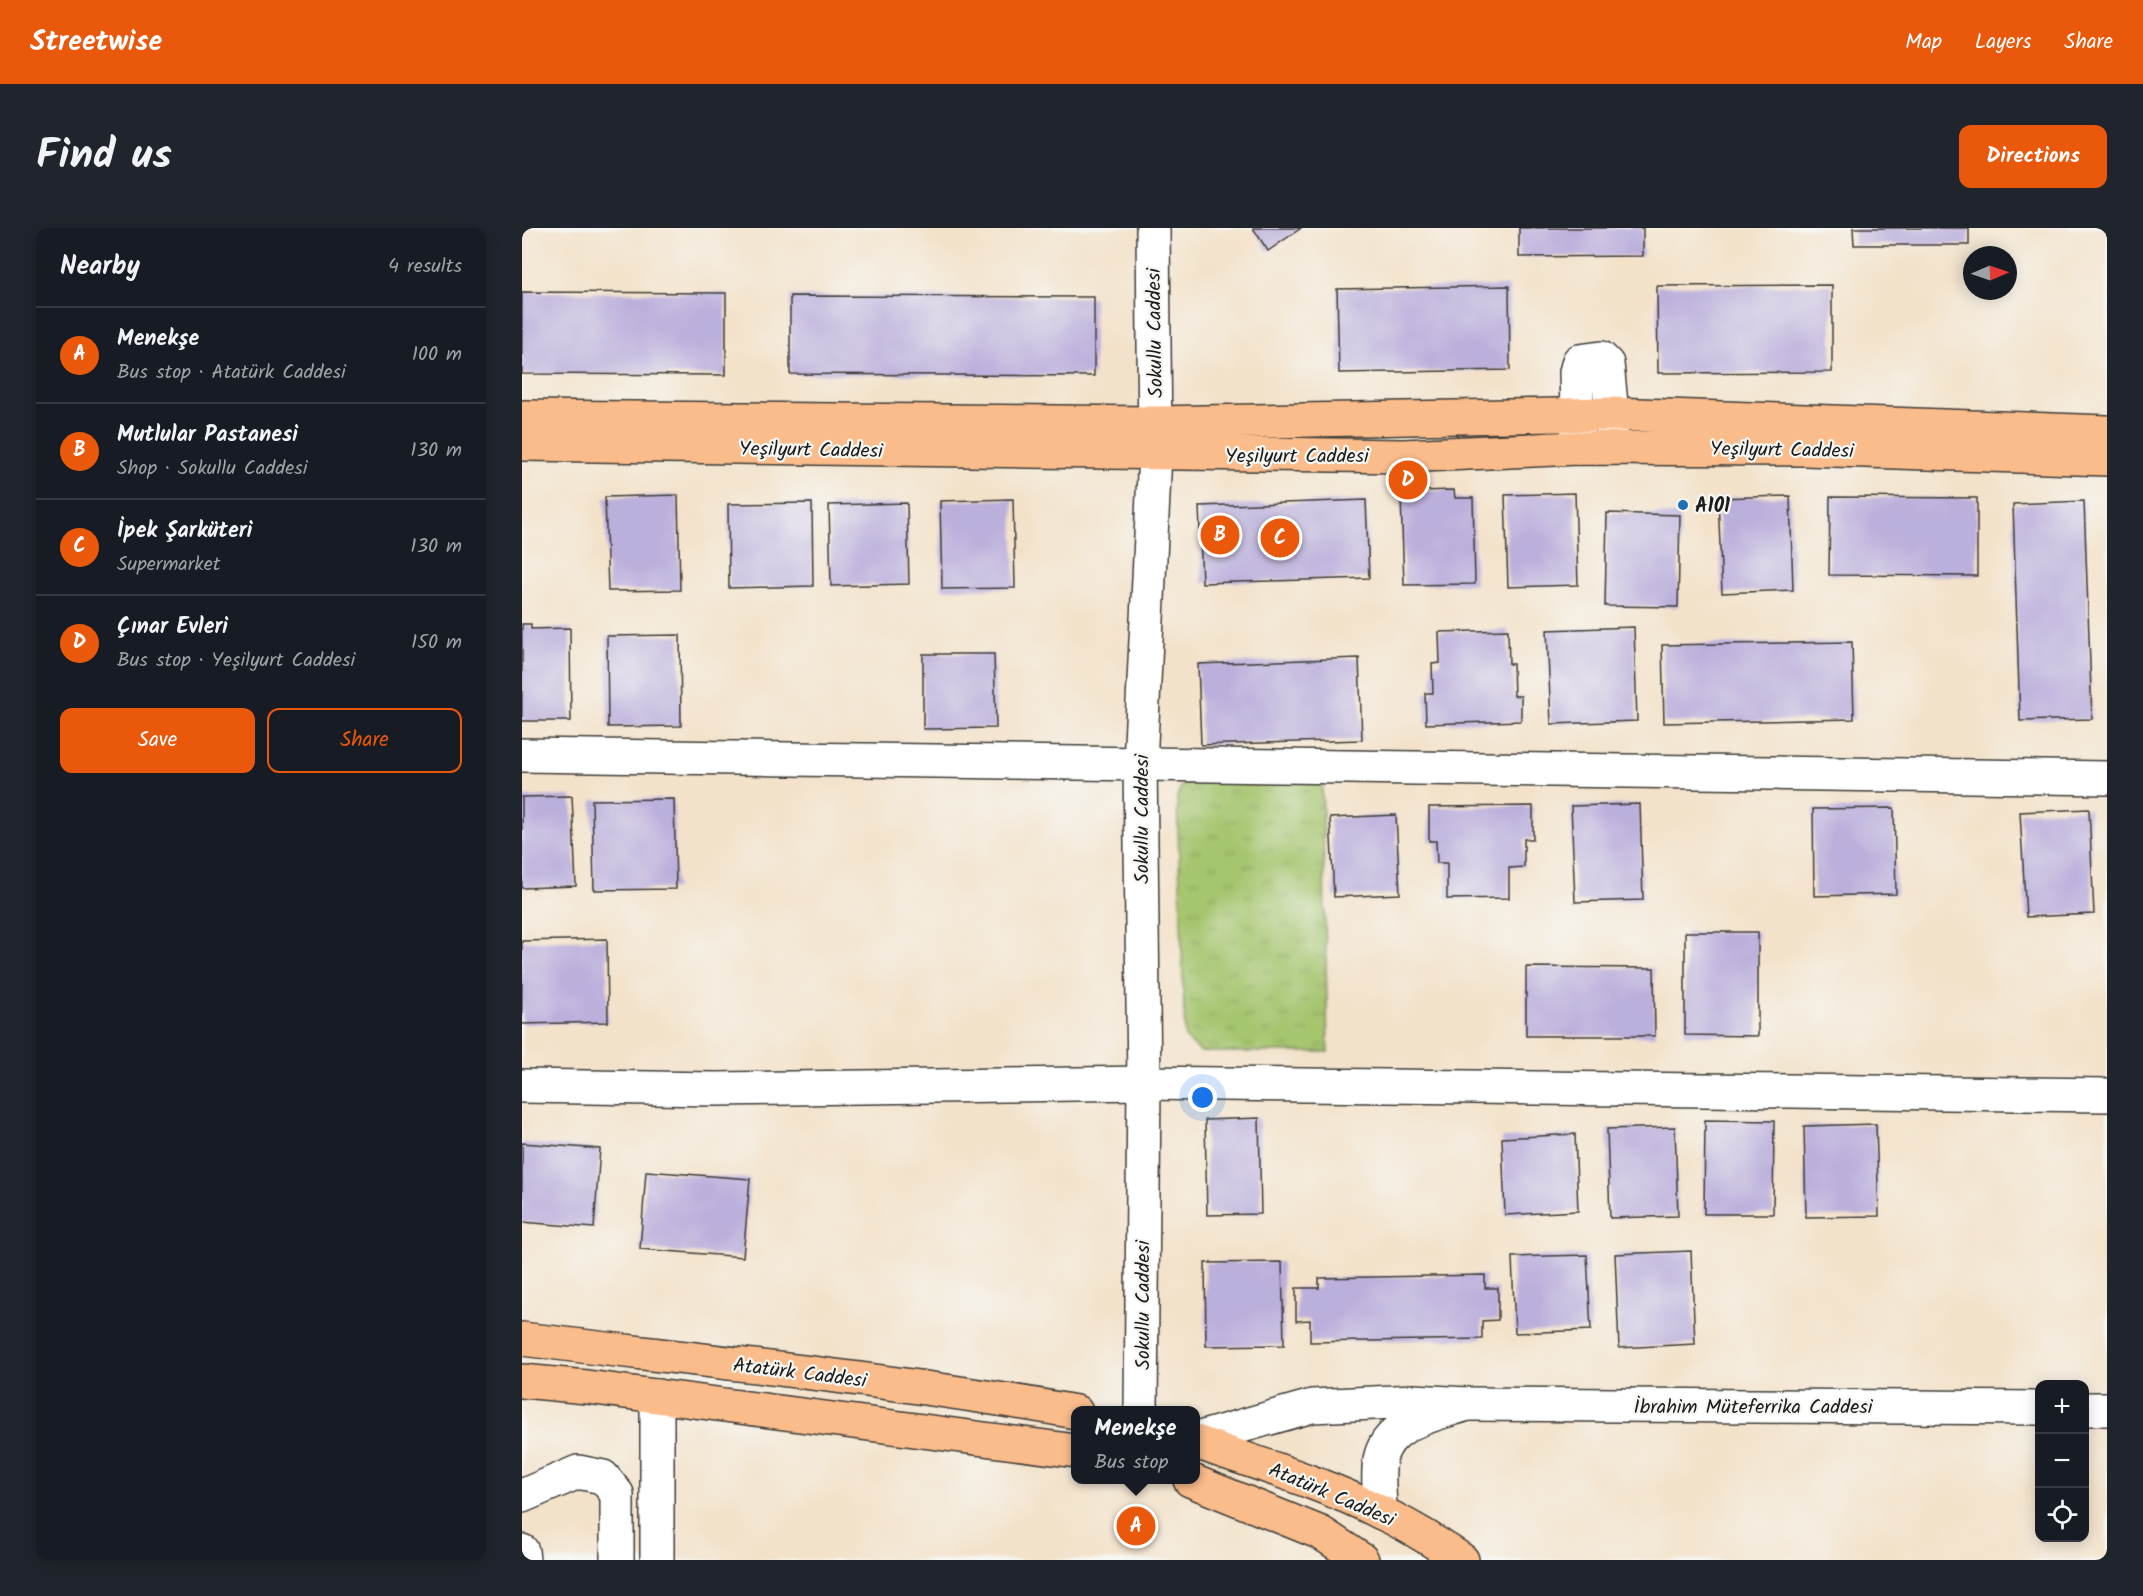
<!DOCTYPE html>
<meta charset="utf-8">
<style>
:root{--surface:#171b24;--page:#20242c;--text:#f1f3f6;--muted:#9ea1a6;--line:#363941;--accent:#ea580c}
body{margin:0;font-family:Kalam,sans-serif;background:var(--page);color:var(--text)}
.controls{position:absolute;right:18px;bottom:18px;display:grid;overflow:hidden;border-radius:12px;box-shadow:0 3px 15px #0003}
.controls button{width:54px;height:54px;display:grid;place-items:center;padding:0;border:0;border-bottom:2px solid var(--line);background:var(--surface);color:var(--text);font:30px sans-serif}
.compass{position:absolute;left:1441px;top:18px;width:54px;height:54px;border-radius:50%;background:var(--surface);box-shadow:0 3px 15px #0003;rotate:88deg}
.you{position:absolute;left:681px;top:870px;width:21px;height:21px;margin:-15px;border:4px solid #fff;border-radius:50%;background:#1a73e8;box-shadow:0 0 0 9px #1a73e833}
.badge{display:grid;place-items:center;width:39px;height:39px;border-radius:50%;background:var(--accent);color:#fff;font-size:20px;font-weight:700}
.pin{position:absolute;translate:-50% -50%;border:3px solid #fff;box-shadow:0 2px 6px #0006}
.popup{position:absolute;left:549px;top:1178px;width:129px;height:78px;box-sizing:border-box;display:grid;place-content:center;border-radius:12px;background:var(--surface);filter:drop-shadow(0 2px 4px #0005);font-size:20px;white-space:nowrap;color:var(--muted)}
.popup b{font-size:22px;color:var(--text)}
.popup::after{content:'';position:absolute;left:50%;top:100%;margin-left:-12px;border:12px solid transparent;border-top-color:var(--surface)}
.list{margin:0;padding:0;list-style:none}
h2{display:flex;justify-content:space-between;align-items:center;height:78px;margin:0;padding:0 24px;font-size:26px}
h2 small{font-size:20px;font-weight:400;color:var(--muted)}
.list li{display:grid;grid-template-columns:39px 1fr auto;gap:18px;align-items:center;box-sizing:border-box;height:96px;padding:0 24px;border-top:2px solid var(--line)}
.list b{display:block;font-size:22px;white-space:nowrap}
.list p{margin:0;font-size:20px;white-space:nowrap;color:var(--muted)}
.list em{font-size:20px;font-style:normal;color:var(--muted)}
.actions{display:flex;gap:12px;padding:18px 24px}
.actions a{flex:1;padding:14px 0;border:2px solid var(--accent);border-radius:12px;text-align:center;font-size:21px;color:var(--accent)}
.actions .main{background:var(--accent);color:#fff}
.icon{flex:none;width:33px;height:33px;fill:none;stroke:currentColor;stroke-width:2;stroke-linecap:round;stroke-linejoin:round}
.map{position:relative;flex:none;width:1585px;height:1332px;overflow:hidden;border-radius:12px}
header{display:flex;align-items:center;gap:36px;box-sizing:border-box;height:84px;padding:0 30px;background:var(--accent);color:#fff}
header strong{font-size:28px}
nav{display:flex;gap:33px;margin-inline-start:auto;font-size:21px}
.intro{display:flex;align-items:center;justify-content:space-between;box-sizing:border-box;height:144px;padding:0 36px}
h1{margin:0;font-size:42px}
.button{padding:15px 27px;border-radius:12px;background:var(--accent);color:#fff;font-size:21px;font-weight:700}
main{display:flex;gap:36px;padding:0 36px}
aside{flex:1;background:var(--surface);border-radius:12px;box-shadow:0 3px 15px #0003}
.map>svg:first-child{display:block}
.grass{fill:url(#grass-tufts);stroke:#607045;stroke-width:1.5}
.building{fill:#bbafdb}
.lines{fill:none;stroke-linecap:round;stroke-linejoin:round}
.minor-casing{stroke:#3c3a36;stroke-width:36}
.major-casing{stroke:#3c3a36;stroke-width:36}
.minor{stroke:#fff;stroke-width:33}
.major{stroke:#fabc8b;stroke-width:33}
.poi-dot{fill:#1f6fb2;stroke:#f6f6f2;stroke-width:2}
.labels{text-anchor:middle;stroke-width:4.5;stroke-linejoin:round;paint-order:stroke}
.street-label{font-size:20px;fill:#1c1c1c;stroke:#f6f6f2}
.poi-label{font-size:20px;font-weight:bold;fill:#1c1c1c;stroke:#f6f6f2;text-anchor:start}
</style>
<header>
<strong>Streetwise</strong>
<nav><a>Map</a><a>Layers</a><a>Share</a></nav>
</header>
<div class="intro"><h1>Find us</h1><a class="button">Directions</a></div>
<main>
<aside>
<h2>Nearby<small>4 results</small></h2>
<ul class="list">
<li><span class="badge">A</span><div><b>Menekşe</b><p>Bus stop · Atatürk Caddesi</p></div><em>100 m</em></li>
<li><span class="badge">B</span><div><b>Mutlular Pastanesi</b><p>Shop · Sokullu Caddesi</p></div><em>130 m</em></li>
<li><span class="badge">C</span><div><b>İpek Şarküteri</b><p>Supermarket</p></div><em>130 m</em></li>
<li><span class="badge">D</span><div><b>Çınar Evleri</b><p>Bus stop · Yeşilyurt Caddesi</p></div><em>150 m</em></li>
</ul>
<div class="actions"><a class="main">Save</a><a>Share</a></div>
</aside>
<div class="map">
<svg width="1585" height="1332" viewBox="0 0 1585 1332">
<defs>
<pattern id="grass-tufts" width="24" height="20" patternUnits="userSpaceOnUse" patternTransform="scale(1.5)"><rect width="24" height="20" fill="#a5c56e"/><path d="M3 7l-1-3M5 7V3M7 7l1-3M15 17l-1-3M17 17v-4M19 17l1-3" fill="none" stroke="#8da95f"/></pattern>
</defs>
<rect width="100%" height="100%" fill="#f6f6f2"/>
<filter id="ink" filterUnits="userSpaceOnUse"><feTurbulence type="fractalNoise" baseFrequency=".0167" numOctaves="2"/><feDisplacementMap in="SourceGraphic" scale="12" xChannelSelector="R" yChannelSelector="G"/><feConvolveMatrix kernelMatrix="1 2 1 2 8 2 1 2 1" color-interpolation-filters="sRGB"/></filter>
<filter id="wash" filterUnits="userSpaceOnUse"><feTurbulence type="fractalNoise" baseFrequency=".008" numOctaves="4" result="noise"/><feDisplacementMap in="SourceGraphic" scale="24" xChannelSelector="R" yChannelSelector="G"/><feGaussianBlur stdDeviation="1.35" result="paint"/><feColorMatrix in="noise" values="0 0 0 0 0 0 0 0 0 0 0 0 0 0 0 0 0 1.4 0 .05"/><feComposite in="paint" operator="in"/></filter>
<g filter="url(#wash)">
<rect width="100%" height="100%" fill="#f3e2ca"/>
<!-- grass -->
<path class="grass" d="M672,552l128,1 6,271h-127l-16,-14 -8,-240 4,-12z"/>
<g id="blocks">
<!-- building -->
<g class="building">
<path d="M731,0h48l-33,23z"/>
<path d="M997,0h124v28l-124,1z"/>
<path d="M1331,0h116v17h-115z"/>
<path d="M1310,57v87l-174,1 -1,-87z"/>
<path d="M987,58l1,84 -171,3 -2,-84z"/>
<path d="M0,64l204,1v82l-204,-1z"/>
<path d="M268,68l304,1v79l-304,-2z"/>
<path d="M932,262l1,8h18l2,86 -71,1 -3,-88h18v-6z"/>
<path d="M1053,265l3,92 -70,2 -3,-92z"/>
<path d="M156,267l2,95 -72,1 -3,-94z"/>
<path d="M1268,268l3,94 -71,3 -4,-95z"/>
<path d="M1308,269l147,1v78l-148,-1z"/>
<path d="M491,271l2,89 -73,1 -2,-88z"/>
<path d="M844,272l3,78 -167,5 -3,-77z"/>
<path d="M1562,273l8,218 -72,2 -7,-217z"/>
<path d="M290,275l1,83 -84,2 -1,-84z"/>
<path d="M385,275l2,81 -78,2 -2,-81z"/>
<path d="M1085,285l73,2 -2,92 -73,-1z"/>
<path d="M0,396h9v5l39,-1 1,93h-49z"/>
<path d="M1112,399l3,94 -86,3 -4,-94z"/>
<path d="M986,402l1,34h4l1,32h7v25l-95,3 -1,-31h8l-1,-29 8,-1 -1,-31z"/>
<path d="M158,407l1,91 -73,1 -1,-91z"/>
<path d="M1330,414l2,77 -190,4 -2,-78z"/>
<path d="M401,426h71l2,74 -73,1z"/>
<path d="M837,430l3,82 -161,5 -3,-81z"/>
<path d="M50,568l4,90 -54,2v-91z"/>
<path d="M152,571l2,90 -82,1 -2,-90z"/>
<path d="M1118,576l3,96 -68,2 -4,-96z"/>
<path d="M1011,578v33h-9v28l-15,1v30l-62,1v-36h-10l-1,-22h-7v-34z"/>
<path d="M1372,580l2,86 -82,2 -1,-87z"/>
<path d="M1567,581l5,105 -68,3 -6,-105z"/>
<path d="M874,587l4,79 -66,3 -4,-79z"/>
<path d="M1163,704h73v104l-73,-1z"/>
<path d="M85,711l1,83 -86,2v-83z"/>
<path d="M1004,739l128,1 1,68h-129z"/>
<path d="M737,890l2,96 -54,1 -2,-95z"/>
<path d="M1183,892l69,1 -1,93h-69z"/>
<path d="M1354,896l3,92 -73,1 -2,-91z"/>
<path d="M1153,899l3,89 -68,2 -3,-89z"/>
<path d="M1053,906l3,77 -73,4 -3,-77z"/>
<path d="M0,915l78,6 -6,79 -72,-6z"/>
<path d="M124,943l104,8 -7,78 -103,-8z"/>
<path d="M1169,1023l4,93 -76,4 -4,-94z"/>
<path d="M1065,1027l4,75 -76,3 -3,-76z"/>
<path d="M760,1034l2,83 -78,1 -1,-83z"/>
<path d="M963,1047v13h13v32l-16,1v18l-172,3v-22l-14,1v-33h23v-10z"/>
</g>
</g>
</g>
<g filter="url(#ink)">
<use href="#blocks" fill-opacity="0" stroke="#3c3a36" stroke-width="1.5"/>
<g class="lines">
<defs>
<g id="minor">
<path d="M1056,220l-2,-76 3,-11 22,-3 6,6 5,50 -1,29"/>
<path d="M0,527l1585,23"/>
<path d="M0,858l193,3 429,-6 963,12"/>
<path d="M945,1176l573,4"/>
<path d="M1562,1181h23"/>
<path d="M619,1182l3,-327 -4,-319 15,-310 -2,-226"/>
<path d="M674,1211l116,-33 102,-5 53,3c-31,11 -80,17 -87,56 -3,16 0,35 0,52"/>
<path d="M0,1268l56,-24 25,5 14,17v66"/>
<path d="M0,1323l1,9"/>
<path d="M135,1332v-164"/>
</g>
<g id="major">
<path d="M0,189l633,6 457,-9 495,18"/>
<path d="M0,216l881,12 175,-8 226,1 303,10"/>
<path d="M0,1111c185,22 371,40 554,73"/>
<path d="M0,1153l65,6 489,64"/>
<path d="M674,1214c62,22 127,41 186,71 28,13 54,30 80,47"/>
<path d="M668,1252l131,53 41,27"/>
</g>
</defs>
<!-- minor casing -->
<use href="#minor" class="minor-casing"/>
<!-- major casing -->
<use href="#major" class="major-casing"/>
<!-- minor -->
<use href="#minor" class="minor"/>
<!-- major -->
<use href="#major" class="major"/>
</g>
</g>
<!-- markers -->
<circle class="poi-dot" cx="1161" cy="277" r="6"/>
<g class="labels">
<!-- street labels -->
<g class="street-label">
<text transform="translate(632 105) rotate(-91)" y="7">Sokullu Caddesi</text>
<text transform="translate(289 221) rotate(1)" y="7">Yeşilyurt Caddesi</text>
<text transform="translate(1260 221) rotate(1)" y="7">Yeşilyurt Caddesi</text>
<text x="775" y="234">Yeşilyurt Caddesi</text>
<text transform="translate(619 591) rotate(-90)" y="7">Sokullu Caddesi</text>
<text transform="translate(620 1077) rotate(-90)" y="7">Sokullu Caddesi</text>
<text transform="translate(278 1144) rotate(7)" y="7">Atatürk Caddesi</text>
<text x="1231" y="1185">İbrahim Müteferrika Caddesi</text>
<text transform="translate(810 1266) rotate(23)" y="7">Atatürk Caddesi</text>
</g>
<!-- poi labels -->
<g class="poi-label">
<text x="1173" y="284">A101</text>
</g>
</g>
</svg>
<div class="controls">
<button>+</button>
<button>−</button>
<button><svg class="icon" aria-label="locate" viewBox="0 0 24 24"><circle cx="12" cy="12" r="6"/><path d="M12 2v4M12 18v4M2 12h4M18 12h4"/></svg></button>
</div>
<svg class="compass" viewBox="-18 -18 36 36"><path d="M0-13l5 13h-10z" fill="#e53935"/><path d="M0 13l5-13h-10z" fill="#9ea1a6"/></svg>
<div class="you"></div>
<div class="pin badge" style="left:614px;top:1298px">A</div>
<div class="popup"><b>Menekşe</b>Bus stop</div>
<div class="pin badge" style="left:698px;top:307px">B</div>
<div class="pin badge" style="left:758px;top:310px">C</div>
<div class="pin badge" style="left:886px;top:252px">D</div>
</div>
</main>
